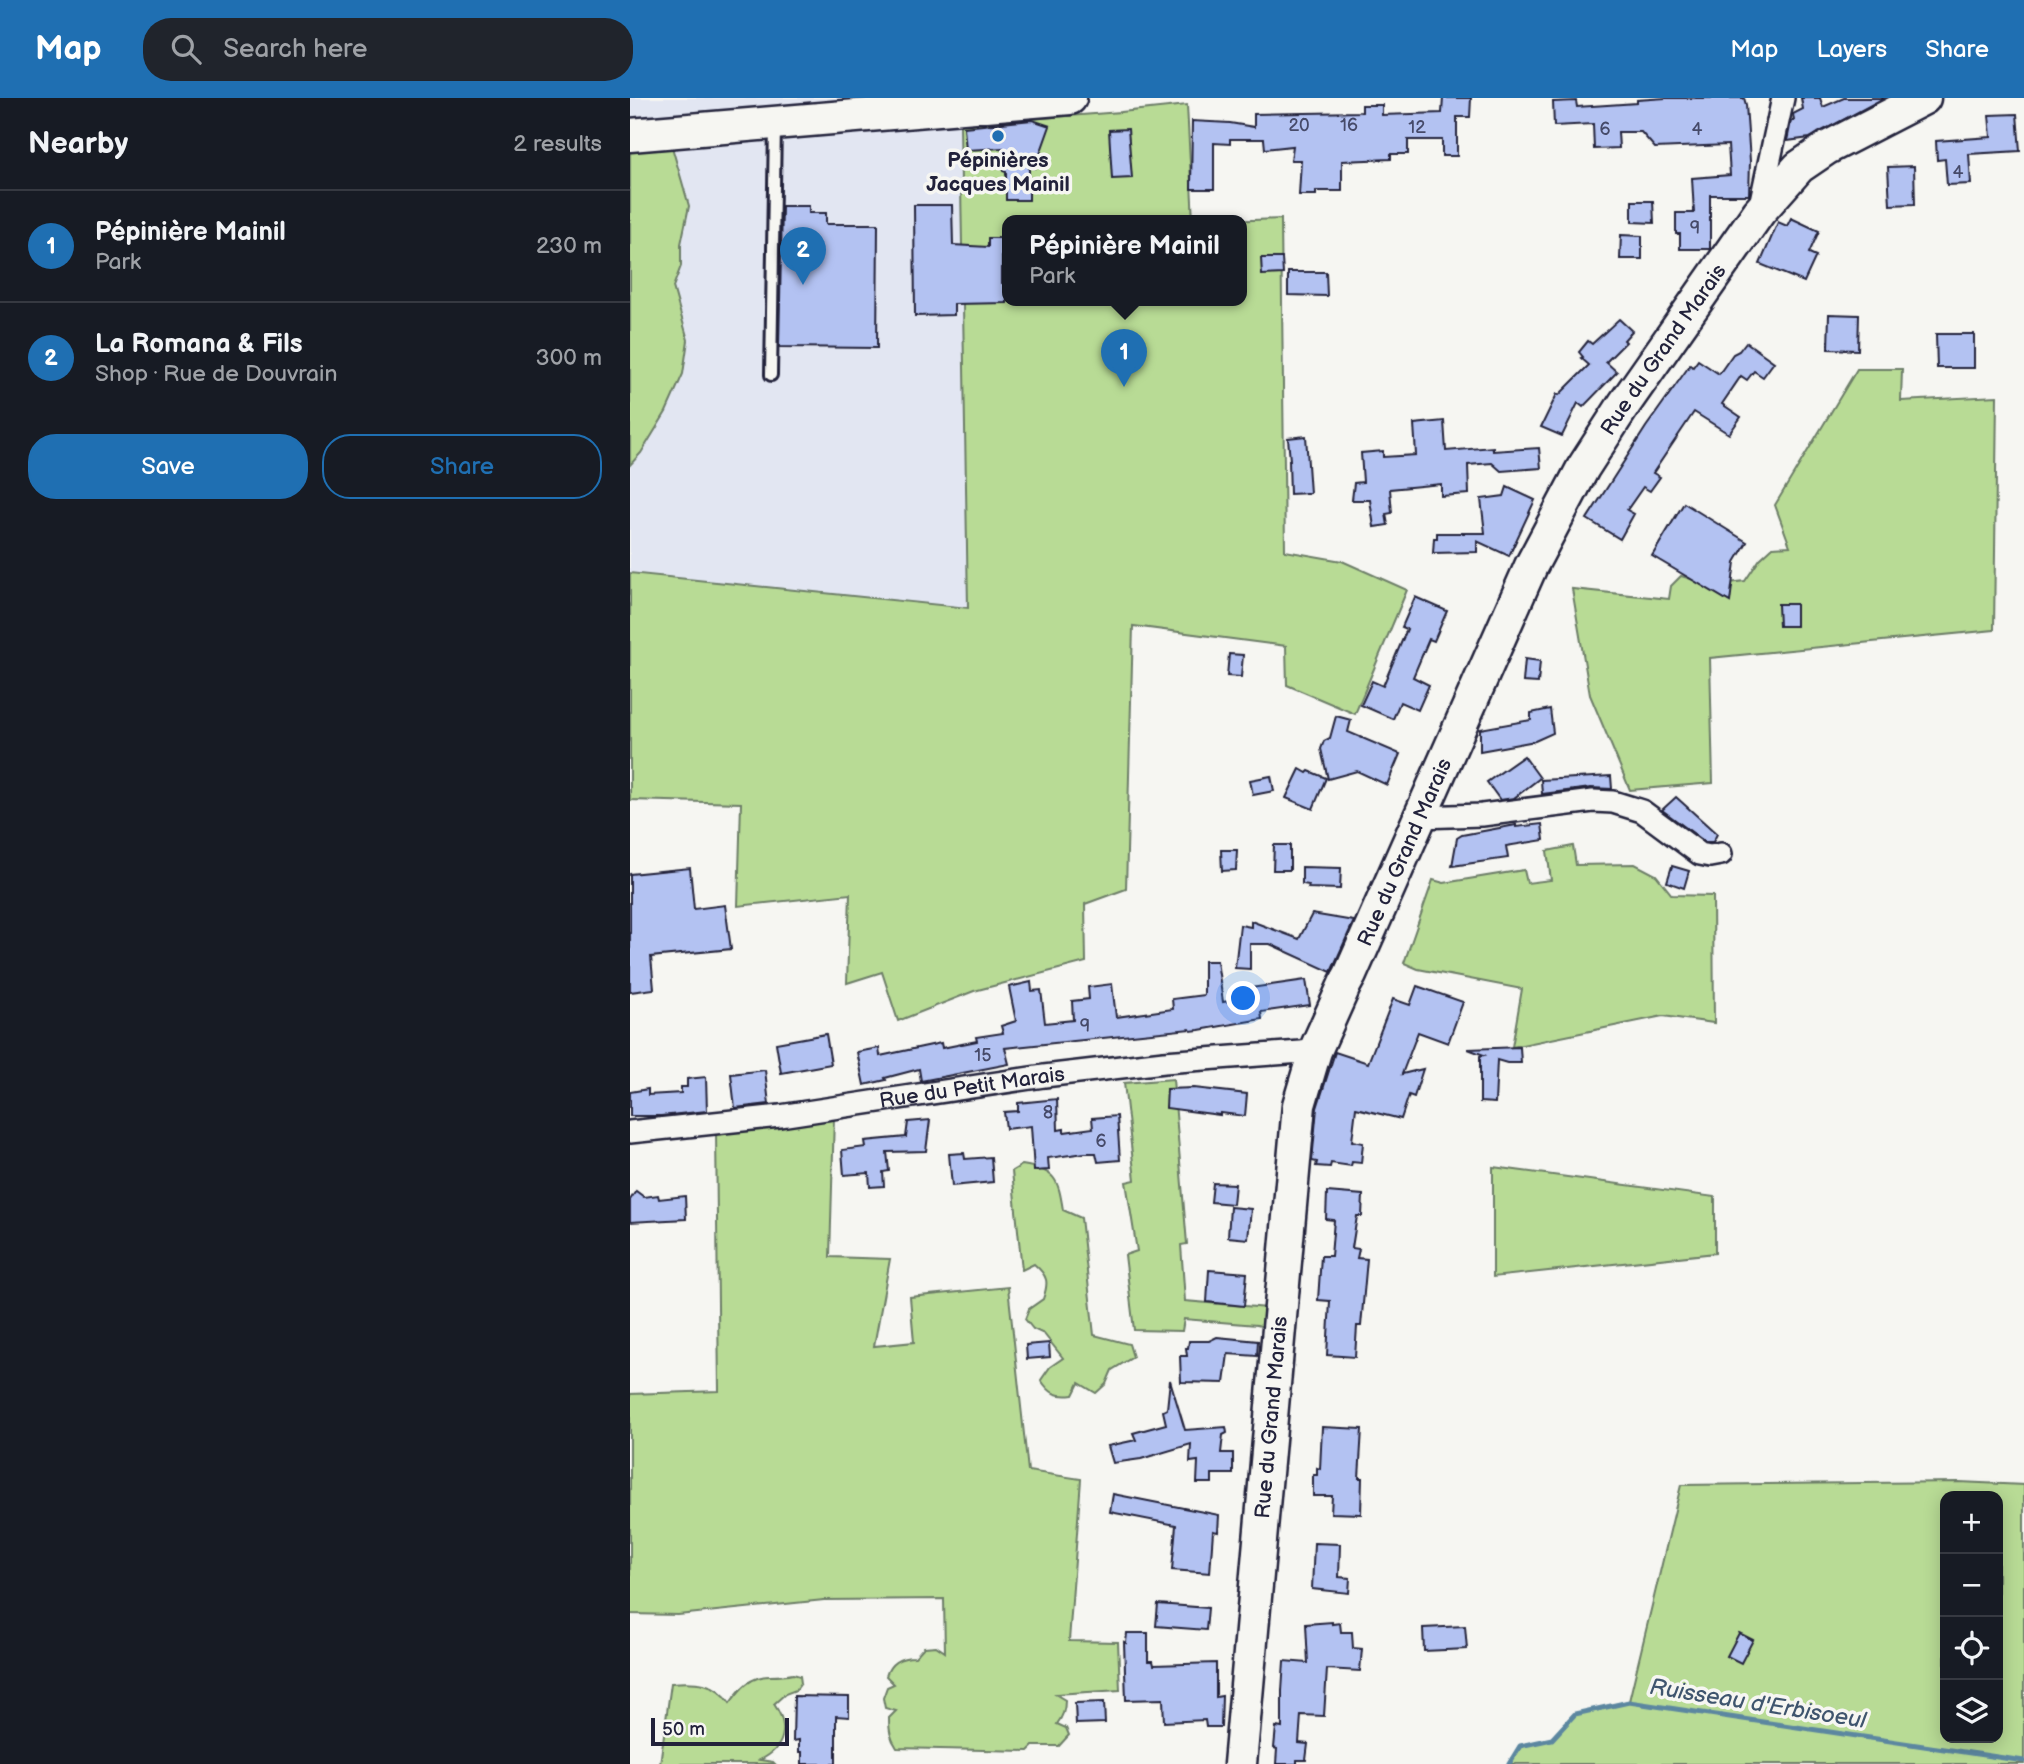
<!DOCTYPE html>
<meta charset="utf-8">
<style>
:root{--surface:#171b24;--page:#20242c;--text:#f1f3f6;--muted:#9ea1a6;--line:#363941;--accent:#1f6fb2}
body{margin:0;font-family:"Balsamiq Sans",sans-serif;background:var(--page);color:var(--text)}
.controls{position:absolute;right:21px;bottom:21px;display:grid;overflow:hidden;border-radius:14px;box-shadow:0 4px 18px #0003}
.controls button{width:63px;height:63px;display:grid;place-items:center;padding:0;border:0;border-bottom:2px solid var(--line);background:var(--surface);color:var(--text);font:35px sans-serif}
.scale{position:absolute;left:21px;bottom:18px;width:138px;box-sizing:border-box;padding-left:7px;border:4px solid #22223b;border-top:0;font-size:19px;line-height:24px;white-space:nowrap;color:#22223b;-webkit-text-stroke:5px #f6f6f2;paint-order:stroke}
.you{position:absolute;left:614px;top:901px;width:24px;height:24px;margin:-18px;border:5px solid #fff;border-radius:50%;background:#1a73e8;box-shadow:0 0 0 10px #1a73e833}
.badge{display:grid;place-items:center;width:46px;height:46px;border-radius:50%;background:var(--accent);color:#fff;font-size:23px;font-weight:700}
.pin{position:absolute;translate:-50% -58px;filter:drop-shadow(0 2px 4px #0008)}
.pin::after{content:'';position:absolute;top:37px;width:24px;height:21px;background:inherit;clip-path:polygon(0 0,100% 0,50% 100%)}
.popup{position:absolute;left:372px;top:117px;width:245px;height:91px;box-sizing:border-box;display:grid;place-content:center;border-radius:14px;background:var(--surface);filter:drop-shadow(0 2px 5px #0005);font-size:23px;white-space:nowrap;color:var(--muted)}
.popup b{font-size:26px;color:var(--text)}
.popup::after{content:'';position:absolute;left:50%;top:100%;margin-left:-14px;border:14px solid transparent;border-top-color:var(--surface)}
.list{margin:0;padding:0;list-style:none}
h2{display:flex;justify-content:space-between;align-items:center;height:91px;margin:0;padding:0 28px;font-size:30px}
h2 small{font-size:23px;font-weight:400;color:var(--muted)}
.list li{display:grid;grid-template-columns:46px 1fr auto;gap:21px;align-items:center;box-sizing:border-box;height:112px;padding:0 28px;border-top:2px solid var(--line)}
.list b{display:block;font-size:26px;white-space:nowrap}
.list p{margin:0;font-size:23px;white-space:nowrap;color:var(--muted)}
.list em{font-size:23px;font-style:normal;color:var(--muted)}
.actions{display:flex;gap:14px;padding:21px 28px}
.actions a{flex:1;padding:16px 0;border:2px solid var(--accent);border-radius:28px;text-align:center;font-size:24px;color:var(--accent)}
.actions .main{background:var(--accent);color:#fff}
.icon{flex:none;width:38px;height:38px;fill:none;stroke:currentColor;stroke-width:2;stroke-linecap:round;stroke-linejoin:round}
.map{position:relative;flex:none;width:1394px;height:1666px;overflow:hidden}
header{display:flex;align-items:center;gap:42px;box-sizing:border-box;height:98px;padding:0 35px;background:var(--accent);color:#fff}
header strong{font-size:33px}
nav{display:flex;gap:38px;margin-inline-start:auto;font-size:24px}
.search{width:490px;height:63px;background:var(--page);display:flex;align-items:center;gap:18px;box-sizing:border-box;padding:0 24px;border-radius:28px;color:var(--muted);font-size:26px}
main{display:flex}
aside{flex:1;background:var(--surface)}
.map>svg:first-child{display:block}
.built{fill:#e2e6f2}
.green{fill:#b8db95;stroke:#6d7e68;stroke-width:2;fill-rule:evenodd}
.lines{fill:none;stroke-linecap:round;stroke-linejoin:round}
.stream{stroke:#5c87a0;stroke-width:5}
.building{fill:#b3c2f2;stroke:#22223b;stroke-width:2}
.lane-casing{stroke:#22223b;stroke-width:16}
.street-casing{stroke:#22223b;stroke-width:26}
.secondary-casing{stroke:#22223b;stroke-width:37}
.lane{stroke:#f6f6f2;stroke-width:10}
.street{stroke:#f6f6f2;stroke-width:21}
.secondary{stroke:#f6f6f2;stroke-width:32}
.poi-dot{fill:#1f6fb2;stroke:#f6f6f2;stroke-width:2.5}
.labels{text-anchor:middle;stroke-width:7;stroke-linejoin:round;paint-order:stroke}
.number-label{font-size:18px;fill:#464a69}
.poi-label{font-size:21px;font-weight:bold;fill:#22223b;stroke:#f6f6f2}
.street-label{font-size:21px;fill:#22223b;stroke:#f6f6f2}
.water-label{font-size:23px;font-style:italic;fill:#3f556e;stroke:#f6f6f2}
</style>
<header>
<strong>Map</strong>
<div class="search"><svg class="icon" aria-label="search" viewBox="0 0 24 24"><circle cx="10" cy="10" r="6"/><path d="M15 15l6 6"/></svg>Search here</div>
<nav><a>Map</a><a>Layers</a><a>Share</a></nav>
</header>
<main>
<aside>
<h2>Nearby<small>2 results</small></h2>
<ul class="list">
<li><span class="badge">1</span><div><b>Pépinière Mainil</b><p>Park</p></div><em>230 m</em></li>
<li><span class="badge">2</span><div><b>La Romana &amp; Fils</b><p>Shop · Rue de Douvrain</p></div><em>300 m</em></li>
</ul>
<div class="actions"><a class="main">Save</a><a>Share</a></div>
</aside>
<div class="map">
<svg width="1394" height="1666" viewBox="0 0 1394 1666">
<rect width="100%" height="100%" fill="#f6f6f2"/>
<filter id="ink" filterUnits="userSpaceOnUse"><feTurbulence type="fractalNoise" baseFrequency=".0143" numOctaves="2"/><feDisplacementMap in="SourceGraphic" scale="14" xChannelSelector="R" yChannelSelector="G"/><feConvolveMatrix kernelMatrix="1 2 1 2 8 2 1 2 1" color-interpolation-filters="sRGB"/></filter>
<g filter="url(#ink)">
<!-- built -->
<path class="built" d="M0,0h339l-9,26 8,484 -338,-35z"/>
<!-- green -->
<g class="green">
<path d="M557,7l6,116h-186v80h234v-80h-16l56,-2 4,332 57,10 65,29 -52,124 -68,-29 -1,-39 -153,-20 -7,263 -41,15 1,58 -112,29 -76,30 -16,-49 -35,11 3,-89 -112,12 3,-103 -111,-3v-227l338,35 -8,-484 161,-12z"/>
<path d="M42,49l17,59 -8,38v22l-8,21 15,53 -5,34 -17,38 -25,41 -11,12v-313z"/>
<path d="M1227,271h45l-1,32 96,-5 -3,234 -284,28 3,125 -83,7 -40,-95 -18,-106 97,10 2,-13 10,-10 31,9 33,-4 15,-22 13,-12 17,-1 -15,-41z"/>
<path d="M943,748l3,19 59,-1 21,11 16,20 41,1 1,127 -51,-7 -151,31 10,-58 -104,-20 -14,-6 29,-83 11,3 80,-13 3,13 24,-3 -4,-29z"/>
<path d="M543,981l14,165 -6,1 4,56 95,8 -2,22 -21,-6 -73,-6 -2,12 -48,-1 -9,-75 12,-4 -11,-69 9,-2 -11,-97z"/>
<path d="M204,1018l-4,141 60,2 -16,87 40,-4 -4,-45 98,-10 20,184 53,8 -12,162 49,1 2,48 -65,4 10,6c0,10 -2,16 -8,24l9,4 3,7 -10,11h-26l-5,5 -131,-3c-7,-10 -8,-18 -8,-30l7,-7 -11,-3 -2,-10 4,-11 7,-3 -8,-8c4,-14 16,-19 29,-19l9,-10 12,-1 9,6 -1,-53 -120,1 -146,15 -48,-1v-220l89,-3 -3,-259z"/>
<path d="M392,1067c34,5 36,14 41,45l18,8 13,117 35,9 4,13 -21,13 -6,14 -10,9 -17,-10 -6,12c-16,2 -23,-1 -32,-15l9,-13 13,-9 -19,-24 -11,-5 -8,-10 4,-10 14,-10c6,-17 5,-23 -9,-35l-12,6 -10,-99z"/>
<path d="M863,1069l222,30v56l-222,24z"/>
<path d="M1329,1384l65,3v279h-515l11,-18 32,-7 23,-25 54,-13 52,-216zM1315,1398h53v242h-53z"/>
<path d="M163,1576l7,2 1,7 -5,7 -11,4 -11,10c16,23 11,44 -14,56l13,2 2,2h-115l11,-81c23,-2 45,-2 59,20 11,-15 20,-27 40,-27 9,0 14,0 23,-2z"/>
</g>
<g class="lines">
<!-- stream -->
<path class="stream" d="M879,1666l11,-18 32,-7 23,-25 54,-12 395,59"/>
</g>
<!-- building -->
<g class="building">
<path d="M813,0h28l-1,19h-13v39h-15v-16h-34v14h-17v5l-49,2v30h-26v4h-17l2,-35h-10l2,-14 -28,3 -1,-10h-34v5l-16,-1v46h-23l1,-68 38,2 24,4v-13l108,-2v-7h20v10l60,-2z"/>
<path d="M1036,0h78l2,7 4,56 -1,34h-39v54h-30v-15h-4v-21h18l-2,-35 38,-3 -2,-30 -73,3 -14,-16h-23l1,16 -25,1 -1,-25 -39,2 -1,-24 23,-1 1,6 60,-4v-3z"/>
<path d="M1171,0h19l3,9 21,-9h40l-74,40 -23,3 4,-20h3l-1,-7 10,-5z"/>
<path d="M1387,16l3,37 -51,3 2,30 -24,1 -2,-26 -8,1 -1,-19 55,-4 -2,-22z"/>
<path d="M402,22l18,6 -15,42 -6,-2v34h-23v-28l-3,-1v-23l-37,2 -2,-23z"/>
<path d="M498,31l4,49 -20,1 -3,-49z"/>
<path d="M1284,68l1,38 -25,1 -2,-38z"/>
<path d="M1002,103h21l1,22 -22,-1z"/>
<path d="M284,107h38l1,40 35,2v-9h14v45h5v20l-53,1v11l-39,1z"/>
<path d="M152,108h27v7h17v11h52l-1,124 -98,-1z"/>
<path d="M1161,120l28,13 -10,22 7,3 -12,26 -44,-18 18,-42 9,4z"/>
<path d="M991,137l21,1v23h-22z"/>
<path d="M631,160h21l1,16 -21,1z"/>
<path d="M658,174h38l1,24 -39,-1z"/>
<path d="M1199,216l30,1 -1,35 -30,-1z"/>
<path d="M989,221l13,12 -8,9 2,2 -20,20 11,10 -34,35 -5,-4 -16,33 -21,-9 16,-33 2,1 30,-30 -8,-7 2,-1 -4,-5 9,-11 4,3z"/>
<path d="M1306,236h38v34h-37z"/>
<path d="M1116,244l28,20 -11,15 -9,-6 -7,9 -6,-4 -19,28 19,13 -12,17 -35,-22 -41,61 7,4 -10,14 -7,-4 -16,23 7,4 -14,25 -33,-20 59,-92 44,-62 3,2 5,-7 21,14 14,-20 6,-3z"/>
<path d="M814,323l2,30 47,-4v4l46,-3 2,20 -40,3 -9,-8 -24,2 1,29 -28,2v-12l-51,5 2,24 -6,1 2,11 -14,2 -4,-27h-18l2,-17 9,-1 -2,-29 22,-2v6l33,-2 -2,-31z"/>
<path d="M676,338l4,57 -20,1 -1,-34h1l-2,-22z"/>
<path d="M877,389l28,13 -26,56 -32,-15v11l-44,1 1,-15h3v-5h48l-4,-34 23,-3z"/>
<path d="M1054,405l63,39 -12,20 -5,40 -78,-46z"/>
<path d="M785,499l32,14 -13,30 -5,-2 -16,38 16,8 -11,25 -18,-8 -7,17 -32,-14 11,-24 11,5 24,-57 -5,-2z"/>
<path d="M1148,506h18v22h-17z"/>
<path d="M599,556l14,1 -2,22 -14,-1z"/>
<path d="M895,561l15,2 -2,22 -15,-1z"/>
<path d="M920,611l3,24 -18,8 -55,10v-22l51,-9v-7z"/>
<path d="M706,618l15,4 -3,12 52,22 -13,31 -30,-14 -29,8 -7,-30 3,-8 6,-3z"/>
<path d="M894,658l16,22 -26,20 -14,2 -13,-18z"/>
<path d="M670,671l7,4 2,-2 17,7 -13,31 -27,-11z"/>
<path d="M641,678l3,15 -21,4 -3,-15z"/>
<path d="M981,678l1,13 -21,-1 -49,6 -1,-14z"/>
<path d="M1046,699l41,37 -4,8h-8l-43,-32z"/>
<path d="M912,726l2,16 -38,6 2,12 -56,8 5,-28 5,-3 54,-10v2z"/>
<path d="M644,747h16v25h-17z"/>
<path d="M591,752h16l-1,20 -14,1z"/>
<path d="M1042,768l17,5 -5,17 -17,-6z"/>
<path d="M672,769l39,1 -1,21 -32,-1 1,-3 -7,-1z"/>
<path d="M60,770l4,41 31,-4 6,44 -80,8 3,32 -24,3v-118z"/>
<path d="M682,816l42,7 -23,51 -61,-28h-20v25l-15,-1 5,-43 11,2v-6l48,18z"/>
<path d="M574,863h13l6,41 28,-5 -1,-9 56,-8 4,25 -49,7 1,7 -63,11 -8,1 -1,-2 -185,19 4,16 -88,17 -2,-12 -34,9 1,2 -22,5 -7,-33 22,-4 1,8 61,-13 1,5 35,-7 -1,-4 27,-4 -2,-7 15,-5 -7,-34 22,-5 1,9 9,-1 4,33 28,-3 -1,-19 17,-2 -1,-12 24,-3 4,33 57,-8 -1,-10 32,-4z"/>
<path d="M787,888l46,16 -15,41 -30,-11 -16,42 21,-5 -9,28 -5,-2 -8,24 -45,-11 -4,33 11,2 -2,20 -9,-1 -1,4 -20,-3 -1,4 -14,-1 1,-4 -5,-1 5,-53 18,-56 33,11 25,-64 17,6z"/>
<path d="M196,936l5,30 -50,9 -5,-30z"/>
<path d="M890,949l1,16h-14l-10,-3 -2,43 -15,-1v-46l4,-1 -16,-6z"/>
<path d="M135,972l4,34 -34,4 -4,-34z"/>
<path d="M76,979l1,34 -46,5h-31v-24l18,-3v6l33,-2v-6h6v-8z"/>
<path d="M564,990l53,6 -2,22 -25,-3v2l-54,-7 1,-19z"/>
<path d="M427,1001l1,31 6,-1v3l29,-4 -1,-10 25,-2 3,44 -22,2 -2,-9h-11l-37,5 1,12 -15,1 -3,-45 -25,3 -2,-17 14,-1v-8z"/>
<path d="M300,1022l-4,31 -39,1 2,19 -6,1 1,14 -14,1 -1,-14 -25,2 -2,-25 24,-3 -1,-6 41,-4 2,-15z"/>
<path d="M334,1055l1,6 26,-2 2,25 -41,4 -3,-32z"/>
<path d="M583,1085l22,1 -2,20 -22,-2z"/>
<path d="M6,1093l8,6 14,-2 1,4 26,-3 1,23 -56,3v-22z"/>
<path d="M697,1094l36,3 -1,21h-5l-5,32 7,1 -2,9 10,1 -6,67h-4l-2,31 -28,-2 3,-54 -12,-1 3,-44h10l3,-36 -8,-1z"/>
<path d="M600,1109l21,2 -3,30 -20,-2z"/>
<path d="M579,1172l38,3 -3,33 -37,-4z"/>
<path d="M587,1239l41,4 -1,15 -29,-2 -4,29 -43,-1 -1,-26h7l-1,-8h2l1,-7h20z"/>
<path d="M419,1245l1,14 -23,2 -1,-14z"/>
<path d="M540,1282l15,50 41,-3 1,6 -4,2 -2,18h12v21h-21v9h-15l1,-22 -8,1 1,-18 -50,15 -28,4 -5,-17 28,-6 -3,-7 33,-9 -3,-13 4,-2z"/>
<path d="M692,1329l40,2 -3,49h3l-1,36 -30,-1 1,-17h-19v-21h4v-7l3,1z"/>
<path d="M483,1396l106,21 -1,17 -5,-1 -3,42 -38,-3 4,-45 -66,-13z"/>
<path d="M684,1445l26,1 -1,33 11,1 -1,15 -37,-4z"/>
<path d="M528,1506l50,4 -2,22 -50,-4z"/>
<path d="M702,1524v2l8,-1 1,9h11l1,16 9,1 -2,22 -33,-2 -3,47 -23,-1 -2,28 9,1 -2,16h-9v4h-21l1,-15 -3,-1 2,-21 6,1v-37l2,-30 24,2 -2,-39z"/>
<path d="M835,1528l2,23 -43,2 -1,-23z"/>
<path d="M497,1535h21v28h5l1,4 62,-2v34l6,-1 -1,31h-15l-1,-7 -41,2 -1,-23 -37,1 -2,-58 2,1z"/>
<path d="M1109,1535l14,7 -12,23 -14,-7z"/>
<path d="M164,1598l55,1v20l-13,-1v48h-34v-12h-3v-12l-6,1z"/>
<path d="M474,1604l1,21 -29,1 -1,-21z"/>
</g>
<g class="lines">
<defs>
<path id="lane" d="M141,277l4,-250"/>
<g id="street">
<path d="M1129,112l24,-112"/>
<path d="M789,719l63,-2 111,-14 20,1 29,9 58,43 10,2 11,-2"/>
<path id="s1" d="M0,1034l150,-16 264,-40 120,-14 151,-11"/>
</g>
<g id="secondary">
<path d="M0,37l440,-37"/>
<path id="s2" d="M610,1666l59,-659 16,-54 30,-67 5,-9 181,-409 52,-98 42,-65 134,-191 40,-45 28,-19 97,-50"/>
</g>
</defs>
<!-- lane casing -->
<use href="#lane" class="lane-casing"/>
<!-- street casing -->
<use href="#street" class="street-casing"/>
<!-- secondary casing -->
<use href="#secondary" class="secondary-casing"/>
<!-- lane -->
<use href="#lane" class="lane"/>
<!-- street -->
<use href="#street" class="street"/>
<!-- secondary -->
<use href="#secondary" class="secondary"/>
</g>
</g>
<!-- markers -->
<circle class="poi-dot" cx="368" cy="38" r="7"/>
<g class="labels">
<!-- number labels -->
<g class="number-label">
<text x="669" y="33">20</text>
<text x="719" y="33">16</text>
<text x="787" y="35">12</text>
<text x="975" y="37">6</text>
<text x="1067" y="37">4</text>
<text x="1328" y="80">4</text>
<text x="1065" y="136">9</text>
<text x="455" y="934">9</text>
<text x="353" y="963">15</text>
<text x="418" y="1020">8</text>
<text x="471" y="1049">6</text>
</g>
<!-- poi labels -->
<g class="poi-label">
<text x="368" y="69">Pépinières<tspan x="368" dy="24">Jacques Mainil</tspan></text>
</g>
<!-- street labels -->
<g class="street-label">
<text dy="7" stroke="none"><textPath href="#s2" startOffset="1503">Rue du Grand Marais</textPath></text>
<text dy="7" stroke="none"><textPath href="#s2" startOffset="936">Rue du Grand Marais</textPath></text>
<text dy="7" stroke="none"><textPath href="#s1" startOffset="345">Rue du Petit Marais</textPath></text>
<text dy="7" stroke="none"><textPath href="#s2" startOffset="348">Rue du Grand Marais</textPath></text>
</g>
<!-- water labels -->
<g class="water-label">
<text transform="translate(1128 1605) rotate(9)" y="8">Ruisseau d'Erbisoeul</text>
</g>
</g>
</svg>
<div class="controls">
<button>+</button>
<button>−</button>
<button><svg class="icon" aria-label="locate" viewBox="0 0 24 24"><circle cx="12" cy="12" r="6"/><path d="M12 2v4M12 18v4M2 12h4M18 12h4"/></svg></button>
<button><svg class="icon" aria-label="layers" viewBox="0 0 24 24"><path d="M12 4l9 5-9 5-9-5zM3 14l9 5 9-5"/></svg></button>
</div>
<div class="scale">50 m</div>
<div class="you"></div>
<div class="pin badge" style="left:494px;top:289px">1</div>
<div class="popup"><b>Pépinière Mainil</b>Park</div>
<div class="pin badge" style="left:173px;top:187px">2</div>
</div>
</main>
